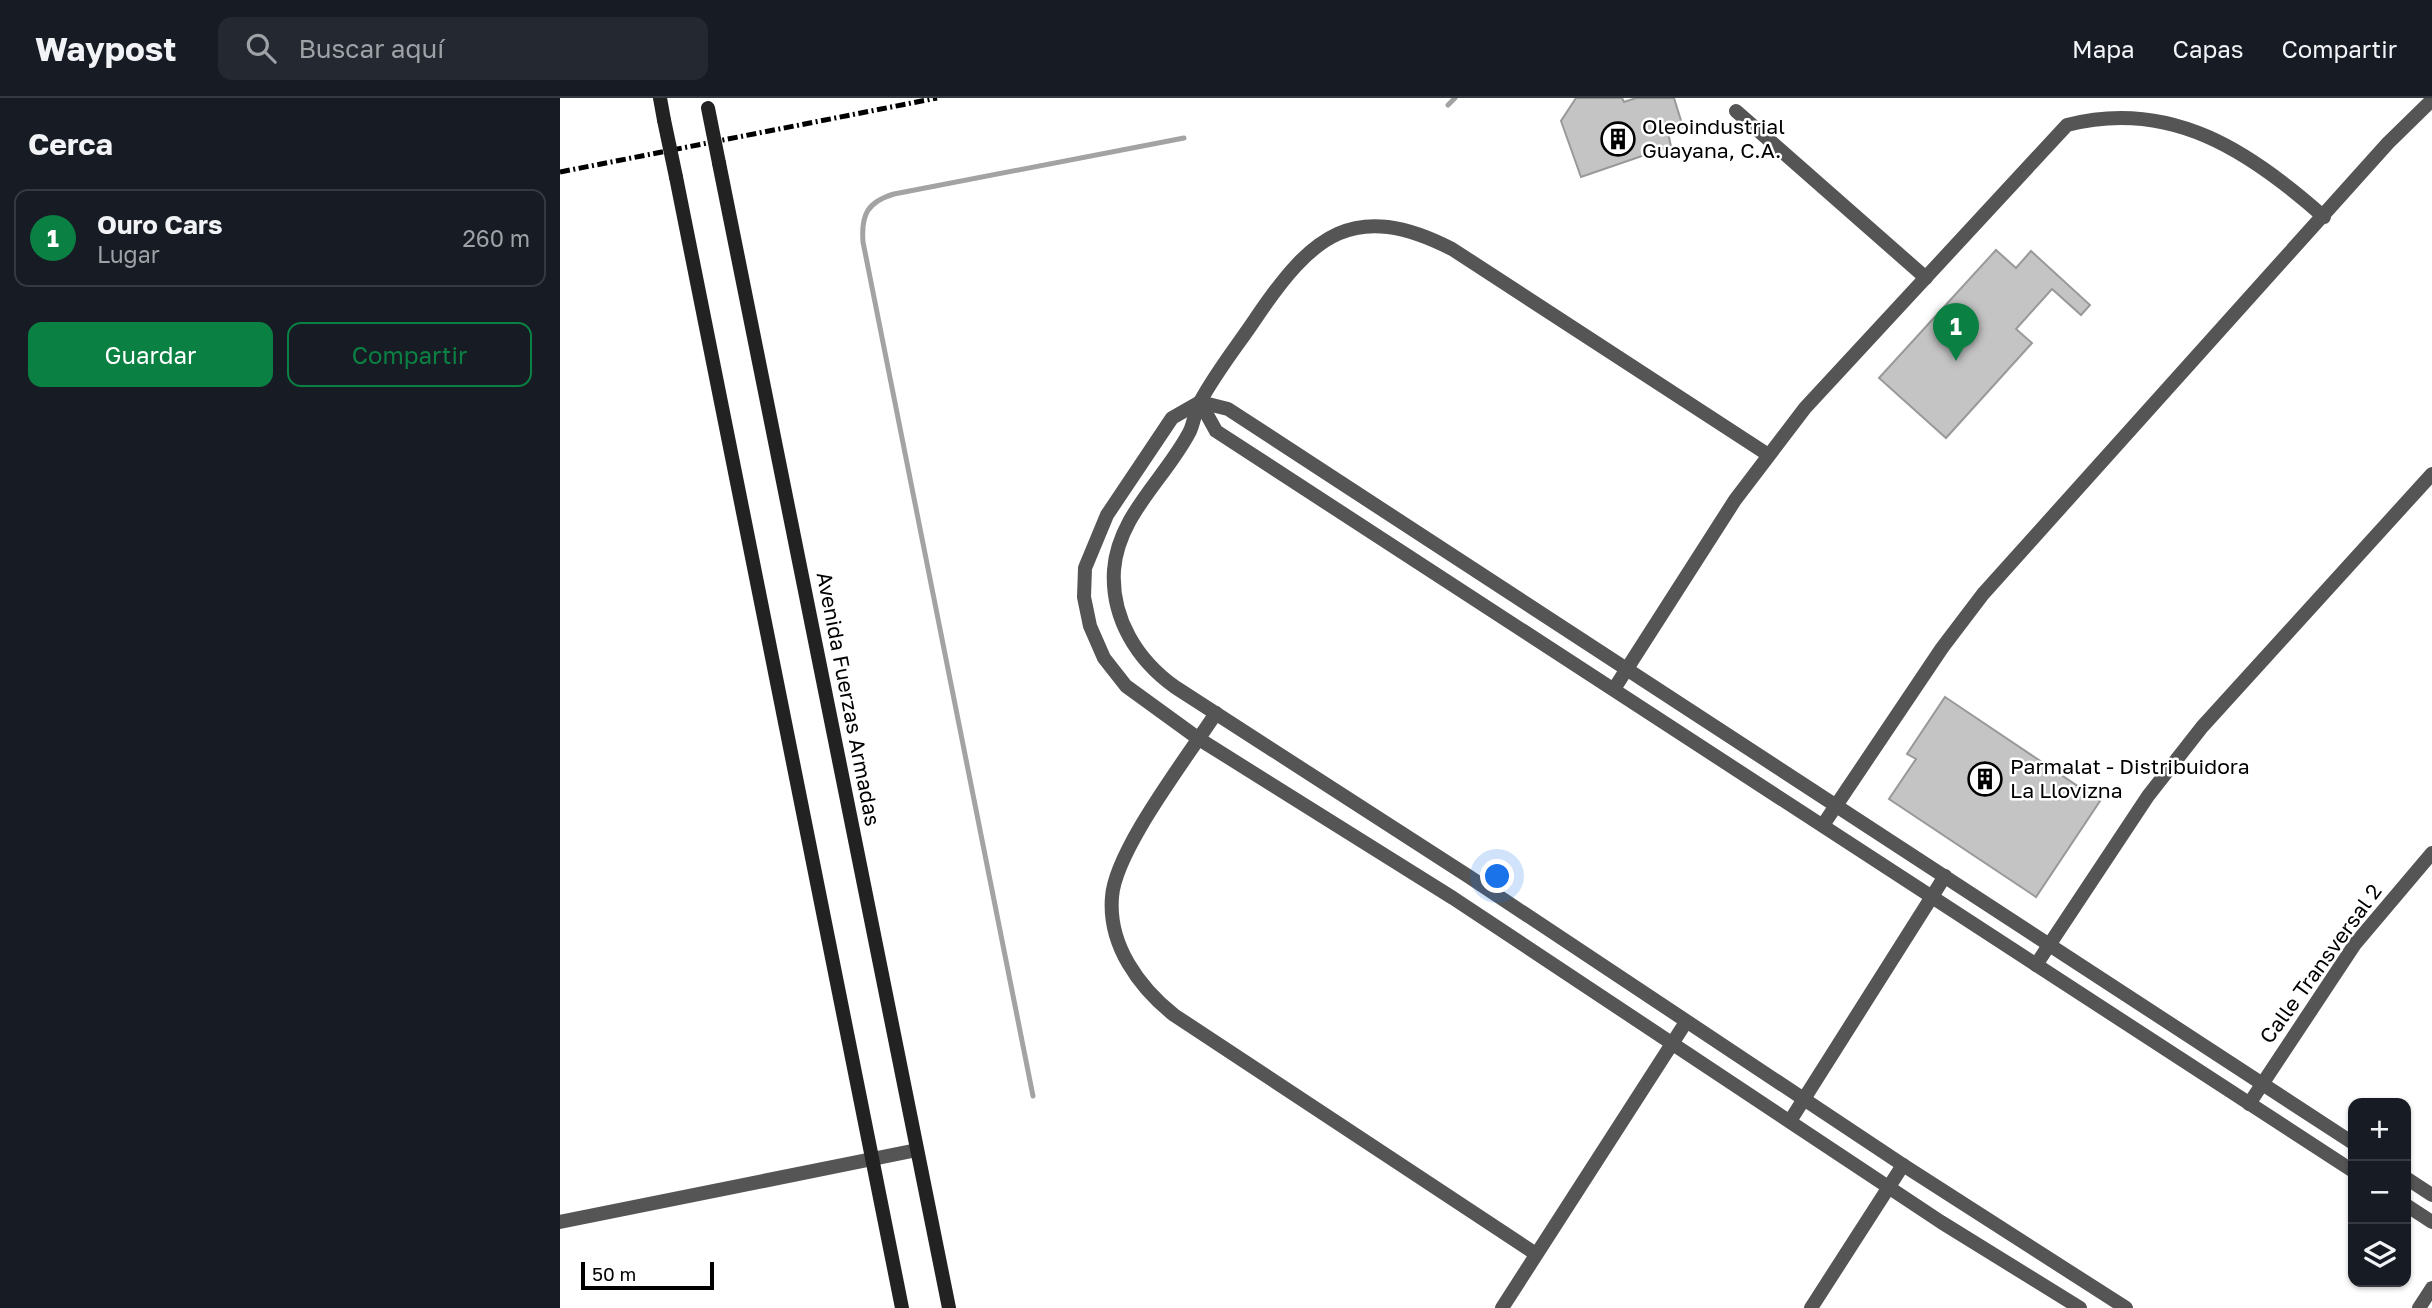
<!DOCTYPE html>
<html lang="es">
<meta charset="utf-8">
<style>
:root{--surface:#171b24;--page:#242831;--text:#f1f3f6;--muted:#9ea1a6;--line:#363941;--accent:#0b8043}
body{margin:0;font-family:"Golos Text",sans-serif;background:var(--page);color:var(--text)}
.controls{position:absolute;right:21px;bottom:21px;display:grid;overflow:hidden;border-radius:14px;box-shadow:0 2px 5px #0004}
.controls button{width:63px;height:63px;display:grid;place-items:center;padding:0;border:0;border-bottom:2px solid var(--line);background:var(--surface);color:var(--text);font:35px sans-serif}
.scale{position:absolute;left:21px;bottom:18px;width:133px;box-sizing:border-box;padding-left:7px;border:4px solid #000;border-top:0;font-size:19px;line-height:24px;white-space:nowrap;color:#000;-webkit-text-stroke:5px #fff;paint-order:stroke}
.you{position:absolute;left:938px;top:779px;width:24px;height:24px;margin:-18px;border:5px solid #fff;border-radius:50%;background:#1a73e8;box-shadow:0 0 0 10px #1a73e833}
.badge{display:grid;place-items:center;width:46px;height:46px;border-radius:50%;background:var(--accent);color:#fff;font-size:23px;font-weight:700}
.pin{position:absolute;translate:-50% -58px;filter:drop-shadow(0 2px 4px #0008)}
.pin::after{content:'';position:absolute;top:37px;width:24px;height:21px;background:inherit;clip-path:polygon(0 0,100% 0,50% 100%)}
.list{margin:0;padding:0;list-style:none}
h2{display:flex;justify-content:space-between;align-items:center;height:91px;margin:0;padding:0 28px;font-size:30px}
h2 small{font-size:23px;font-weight:400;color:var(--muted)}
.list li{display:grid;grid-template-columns:46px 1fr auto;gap:21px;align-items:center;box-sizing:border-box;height:98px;margin:0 14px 14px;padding:0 14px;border:2px solid var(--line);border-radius:14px}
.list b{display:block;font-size:26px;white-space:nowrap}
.list p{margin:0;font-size:23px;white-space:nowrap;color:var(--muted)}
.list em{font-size:23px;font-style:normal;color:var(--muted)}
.actions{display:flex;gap:14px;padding:21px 28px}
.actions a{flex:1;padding:16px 0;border:2px solid var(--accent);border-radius:14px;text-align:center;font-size:24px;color:var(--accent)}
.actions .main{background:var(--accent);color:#fff}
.icon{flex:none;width:38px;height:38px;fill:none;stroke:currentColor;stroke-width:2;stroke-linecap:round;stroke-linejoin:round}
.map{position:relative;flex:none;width:1872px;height:1210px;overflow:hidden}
header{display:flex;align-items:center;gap:42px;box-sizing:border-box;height:98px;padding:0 35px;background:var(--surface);border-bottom:2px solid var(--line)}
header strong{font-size:33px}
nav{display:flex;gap:38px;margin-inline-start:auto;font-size:24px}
.search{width:490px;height:63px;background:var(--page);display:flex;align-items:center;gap:18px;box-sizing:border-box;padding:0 24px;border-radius:14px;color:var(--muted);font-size:26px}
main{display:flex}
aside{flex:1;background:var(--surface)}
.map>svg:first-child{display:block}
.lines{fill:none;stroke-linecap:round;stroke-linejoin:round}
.stream{stroke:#a3a3a3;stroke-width:5}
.building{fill:#c4c4c4;stroke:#999;stroke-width:2}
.street{stroke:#555;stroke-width:14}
.secondary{stroke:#222;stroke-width:14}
.rail{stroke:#000;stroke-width:5;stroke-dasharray:10 3.5 2 3.5;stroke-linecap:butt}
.secondary-bridge{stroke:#222;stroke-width:14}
.labels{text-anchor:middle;stroke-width:5;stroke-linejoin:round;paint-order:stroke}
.poi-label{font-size:21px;fill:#000;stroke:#fff;text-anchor:start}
.street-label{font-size:21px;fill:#000;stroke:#fff}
</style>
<header>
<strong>Waypost</strong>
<div class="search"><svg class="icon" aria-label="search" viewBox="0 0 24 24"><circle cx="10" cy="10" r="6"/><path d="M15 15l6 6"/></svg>Buscar aquí</div>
<nav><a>Mapa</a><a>Capas</a><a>Compartir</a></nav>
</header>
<main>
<aside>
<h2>Cerca<small></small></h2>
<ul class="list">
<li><span class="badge">1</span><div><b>Ouro Cars</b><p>Lugar</p></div><em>260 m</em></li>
</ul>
<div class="actions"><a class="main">Guardar</a><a>Compartir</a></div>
</aside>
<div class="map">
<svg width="1872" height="1210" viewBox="0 0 1872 1210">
<rect width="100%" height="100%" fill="#fff"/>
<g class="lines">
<!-- stream -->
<g class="stream">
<path d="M888,7l7,-7"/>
<path d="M473,998l-170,-854c-2,-27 4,-40 31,-48l290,-56"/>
</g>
</g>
<!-- building -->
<g class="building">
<path d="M1016,0h46l2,4 12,-4h38l9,29 -15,6 3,13 -90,31 -20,-56z"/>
<path d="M1436,152l20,18 15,-17 59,54 -9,10 -29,-26 -36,40 16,14 -86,95 -67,-60z"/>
<path d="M1385,599l155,104 -64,96 -147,-98 27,-40 -9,-5z"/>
</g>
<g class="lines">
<!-- street -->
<g class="street">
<path d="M1176,13l190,167"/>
<path d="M640,304l16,29 1137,740"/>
<path d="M1207,356l-315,-205c-98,-50 -140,-14 -196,69 -18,27 -40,54 -56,84 -5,9 -6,20 -10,29 -24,47 -72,84 -76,139 -3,48 23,90 61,117l293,189 435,289 223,143"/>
<path d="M1054,591l121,-189 70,-92 262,-283c104,-27 184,27 257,92"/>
<path d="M656,615c-27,42 -101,137 -104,184 -4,48 27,90 62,118l362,239"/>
<path d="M1263,727l119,-177 41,-54 405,-451 44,-43"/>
<path d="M1476,867l112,-169 54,-69 230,-253"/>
<path d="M1689,1006l106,-160 77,-91"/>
<path d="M1230,1023l155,-245"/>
<path d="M1846,1080l26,17"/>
<path d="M1846,1107l26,17"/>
<path d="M0,1124l357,-72"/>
<path d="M942,1210l184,-286"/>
<path d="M1251,1210l92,-143"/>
<path d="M1520,1210l-139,-86 -488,-324 -254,-159 -73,-53 -22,-28 -14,-32 -6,-29 1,-29 22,-53 65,-97 28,-16 28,7 1125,734"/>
<path d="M1859,1210l13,-20"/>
</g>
<!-- secondary -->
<g class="secondary">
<path d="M100,0l4,22"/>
<path d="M159,65l230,1145"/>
<path d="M116,79l226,1131"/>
</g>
<!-- rail -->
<path class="rail" d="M0,74l377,-74"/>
<!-- secondary-bridge -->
<g class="secondary-bridge">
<path d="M148,10l11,55"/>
<path d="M104,22l12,57"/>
</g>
</g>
<!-- icons -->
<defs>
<symbol id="building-ring" viewBox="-11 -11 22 22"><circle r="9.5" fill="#fff" stroke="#000" stroke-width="1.5"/><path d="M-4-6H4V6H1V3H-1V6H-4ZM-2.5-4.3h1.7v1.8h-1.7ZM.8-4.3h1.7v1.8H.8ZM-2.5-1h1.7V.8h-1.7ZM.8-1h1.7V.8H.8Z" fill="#000"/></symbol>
</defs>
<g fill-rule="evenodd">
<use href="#building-ring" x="1039" y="22" width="38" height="38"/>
<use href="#building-ring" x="1406" y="662" width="38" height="38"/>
</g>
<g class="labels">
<!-- poi labels -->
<g class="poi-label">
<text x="1082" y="36">Oleoindustrial<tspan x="1082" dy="24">Guayana, C.A.</tspan></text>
<text x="1450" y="676">Parmalat - Distribuidora<tspan x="1450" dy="24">La Llovizna</tspan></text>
</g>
<!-- street labels -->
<g class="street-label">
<text transform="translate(288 601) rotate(79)" y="7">Avenida Fuerzas Armadas</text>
<text transform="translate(1761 866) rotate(-54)" y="7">Calle Transversal 2</text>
</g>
</g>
</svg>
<div class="controls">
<button>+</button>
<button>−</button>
<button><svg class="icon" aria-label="layers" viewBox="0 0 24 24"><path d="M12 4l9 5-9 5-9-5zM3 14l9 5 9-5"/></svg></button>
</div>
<div class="scale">50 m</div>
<div class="you"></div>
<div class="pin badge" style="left:1396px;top:263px">1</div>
</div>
</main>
